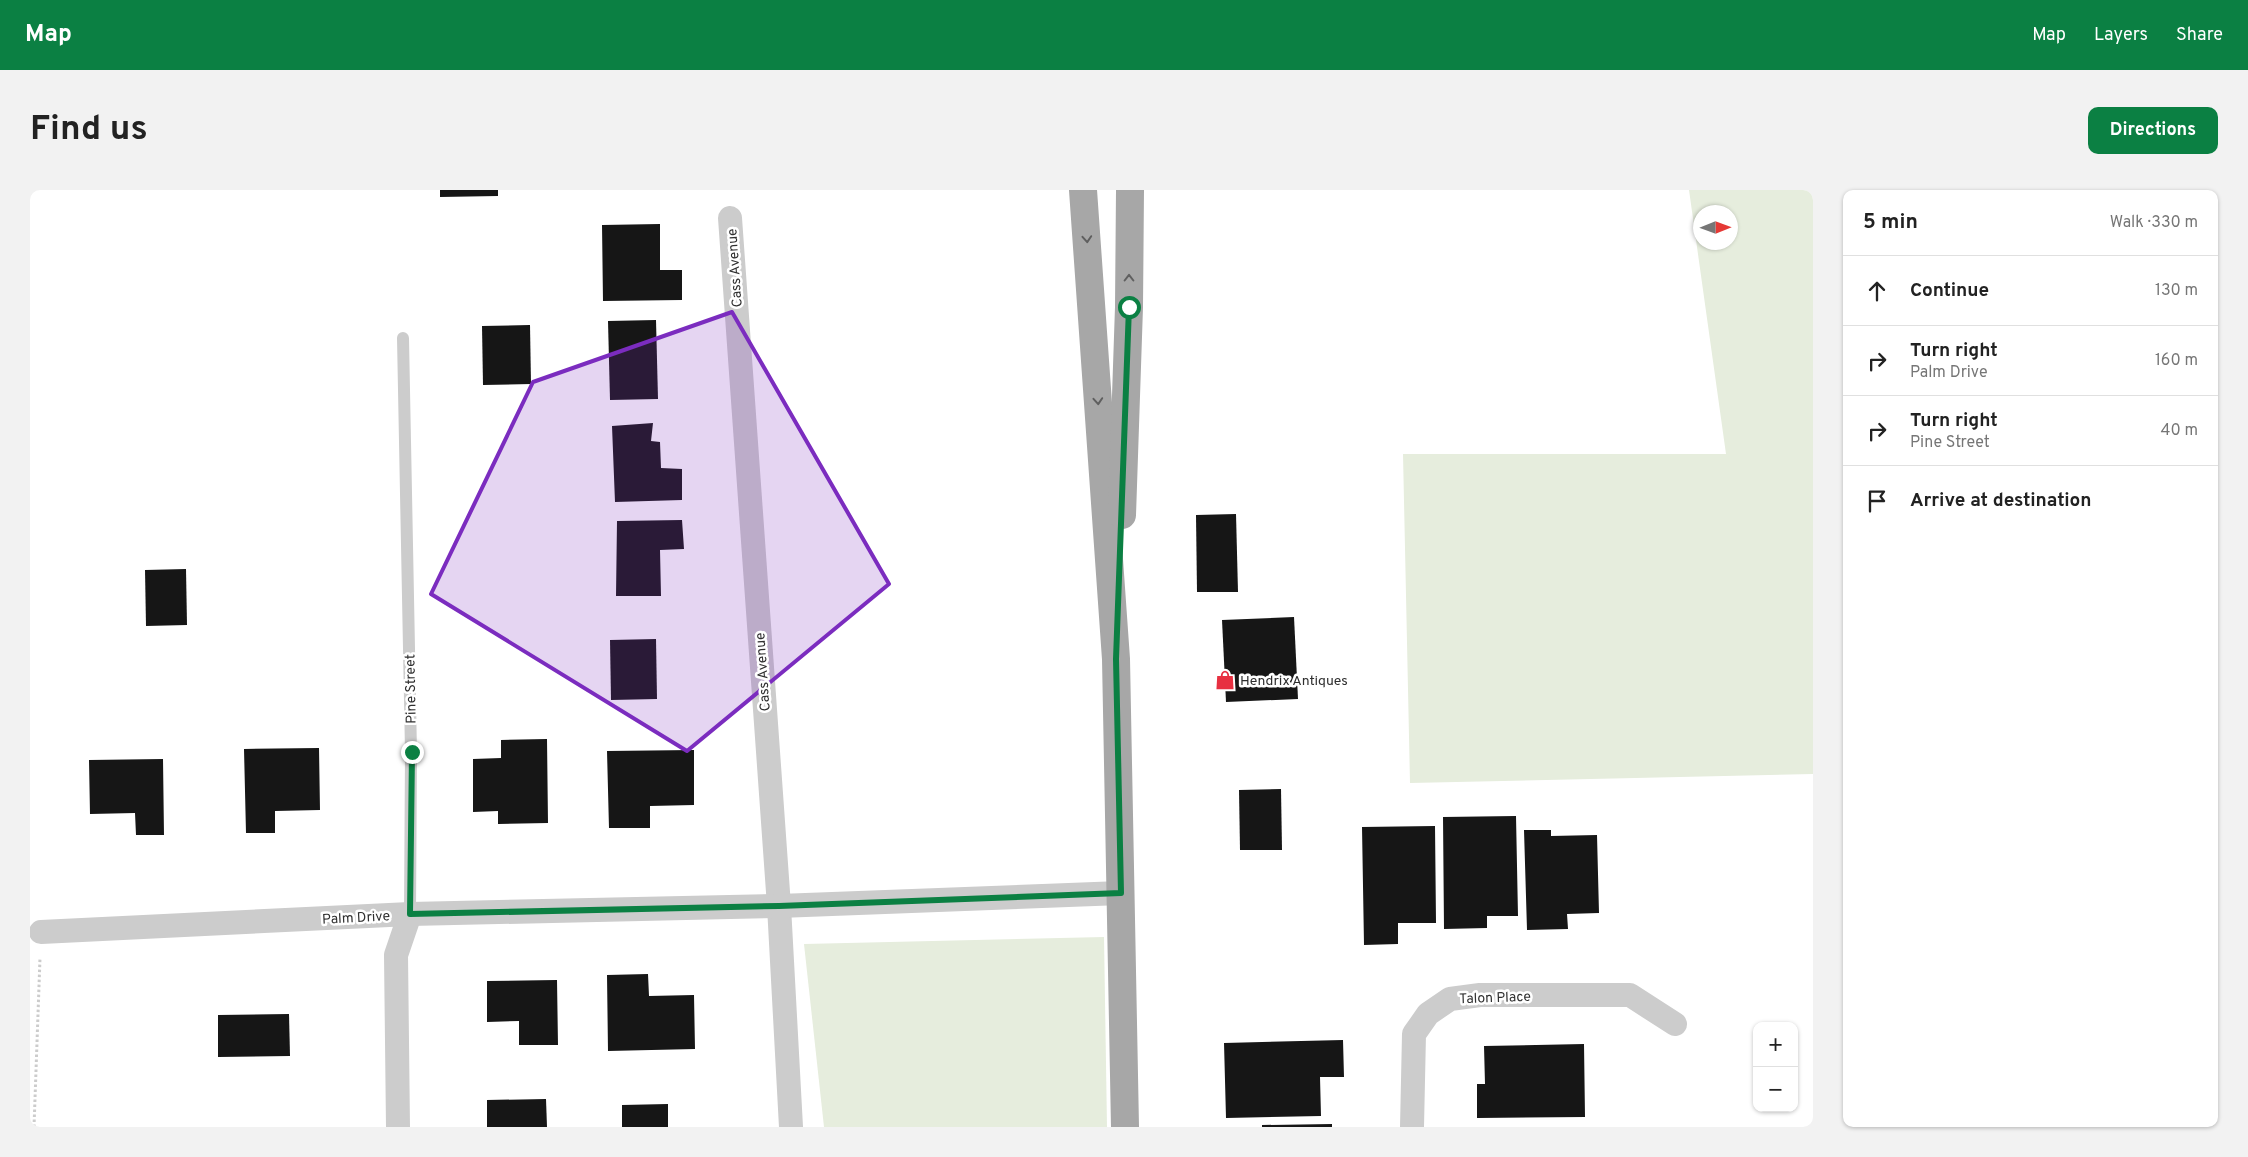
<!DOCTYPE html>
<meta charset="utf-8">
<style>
:root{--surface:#fff;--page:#f2f2f2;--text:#222;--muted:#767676;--line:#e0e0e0;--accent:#0b8043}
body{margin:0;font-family:Overpass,sans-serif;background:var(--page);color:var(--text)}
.controls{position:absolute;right:15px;bottom:15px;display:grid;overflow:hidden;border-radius:10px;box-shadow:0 1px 4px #0004}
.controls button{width:45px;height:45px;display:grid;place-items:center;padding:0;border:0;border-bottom:1px solid var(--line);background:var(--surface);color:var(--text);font:25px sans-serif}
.compass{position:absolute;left:1663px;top:15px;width:45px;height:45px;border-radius:50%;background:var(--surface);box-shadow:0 1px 4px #0004;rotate:89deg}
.stop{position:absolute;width:15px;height:15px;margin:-11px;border:4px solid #0b8043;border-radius:50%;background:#fff}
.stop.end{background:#0b8043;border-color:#fff;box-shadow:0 1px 5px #0008}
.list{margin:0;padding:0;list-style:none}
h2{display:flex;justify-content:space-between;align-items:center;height:65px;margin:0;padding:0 20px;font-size:21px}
h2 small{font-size:16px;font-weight:400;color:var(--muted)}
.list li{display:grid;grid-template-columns:32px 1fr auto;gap:15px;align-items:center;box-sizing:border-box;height:70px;padding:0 20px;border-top:1px solid var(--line)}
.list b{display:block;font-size:19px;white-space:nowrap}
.list p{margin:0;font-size:16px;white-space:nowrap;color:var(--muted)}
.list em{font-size:16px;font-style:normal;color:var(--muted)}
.icon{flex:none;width:28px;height:28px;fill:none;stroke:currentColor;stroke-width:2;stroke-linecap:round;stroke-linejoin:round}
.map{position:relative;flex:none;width:1783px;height:937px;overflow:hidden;border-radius:10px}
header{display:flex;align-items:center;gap:30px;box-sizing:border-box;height:70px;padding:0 25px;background:var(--accent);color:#fff}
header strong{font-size:24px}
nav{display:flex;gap:28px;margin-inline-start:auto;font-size:18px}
.intro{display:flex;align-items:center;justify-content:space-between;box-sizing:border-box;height:120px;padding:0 30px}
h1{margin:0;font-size:35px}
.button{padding:12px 22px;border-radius:10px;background:var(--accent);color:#fff;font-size:18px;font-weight:700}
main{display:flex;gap:30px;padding:0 30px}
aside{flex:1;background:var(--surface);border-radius:10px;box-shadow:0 1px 4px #0004}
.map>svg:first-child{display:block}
.green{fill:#e6eddd;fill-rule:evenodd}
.building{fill:#161616}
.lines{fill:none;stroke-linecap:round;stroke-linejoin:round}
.path{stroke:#ccc;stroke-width:3;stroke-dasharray:2.5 2.5;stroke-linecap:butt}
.service{stroke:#ccc;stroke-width:12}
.minor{stroke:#ccc;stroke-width:24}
.primary{stroke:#a7a7a7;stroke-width:28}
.oneway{stroke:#5f5f5f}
.route{stroke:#0b8043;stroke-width:6}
.marked{fill:#7b2cbf;fill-opacity:0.2;stroke:#7b2cbf;stroke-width:4;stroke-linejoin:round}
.labels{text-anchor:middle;stroke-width:5;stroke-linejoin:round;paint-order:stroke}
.street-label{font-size:14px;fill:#2f2f2f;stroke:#fff}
.poi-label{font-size:14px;fill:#2f2f2f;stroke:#fff;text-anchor:start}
</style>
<header>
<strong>Map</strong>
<nav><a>Map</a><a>Layers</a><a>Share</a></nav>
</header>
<div class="intro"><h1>Find us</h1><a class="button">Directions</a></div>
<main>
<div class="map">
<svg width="1783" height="937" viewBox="0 0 1783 937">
<rect width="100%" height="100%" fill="#fff"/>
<!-- green -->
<g class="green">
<path d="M1659,0h124v584l-403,9 -7,-329h323zM1670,22h30v30h-30z"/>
<path d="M1074,747l3,190h-283l-20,-183z"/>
</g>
<!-- building -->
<g class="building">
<path d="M410,0h58v6l-58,1z"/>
<path d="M630,34v46h22v30l-79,1 -1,-76z"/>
<path d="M626,130l2,79 -48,1 -2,-79z"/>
<path d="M500,135l1,59 -48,1 -1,-59z"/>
<path d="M623,233l-2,18 9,1 1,26 21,1v31l-67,2 -3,-76z"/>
<path d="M1206,324l2,78h-41l-1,-77z"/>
<path d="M652,330l2,29 -24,1 1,46h-45l1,-75z"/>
<path d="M156,379l1,56 -41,1 -1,-56z"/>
<path d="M1264,427l4,82 -72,3 -4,-82z"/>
<path d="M626,449l1,60 -46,1 -1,-60z"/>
<path d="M517,549l1,84 -50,1v-13l-25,1v-53l28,-1v-18z"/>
<path d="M289,558l1,62 -45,1v22h-29l-2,-84z"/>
<path d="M664,560v55l-44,1v22h-41l-2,-77z"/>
<path d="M133,569l1,76h-28l-1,-22 -45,1 -1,-54z"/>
<path d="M1251,599l1,61h-42l-1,-60z"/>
<path d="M1486,626l2,100h-31v12l-43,1 -1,-112z"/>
<path d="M1405,636l1,97h-38v21l-34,1 -2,-118z"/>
<path d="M1494,640h27v6l46,-1 2,78 -32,1 1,15 -41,1z"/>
<path d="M618,784l1,22 45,-1 1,54 -87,2 -1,-76z"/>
<path d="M527,790l1,65h-39v-24l-32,1v-41z"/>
<path d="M259,824l1,42 -72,1v-42z"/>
<path d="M1313,850l1,37h-24l1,39 -95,2 -2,-75z"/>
<path d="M1554,854l1,73 -108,1v-34h8l-1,-38z"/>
<path d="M516,909l1,28h-60v-27z"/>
<path d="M638,914v23h-46v-22z"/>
<path d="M1302,934v3h-70v-2z"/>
</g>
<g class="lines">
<!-- path -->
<path class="path" d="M4,937l6,-169"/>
<!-- service -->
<path class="service" d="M373,148l8,414 -1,162"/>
<!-- minor -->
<g class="minor">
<path d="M700,28l49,688 12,221"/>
<path d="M11,742l369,-18 369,-8 342,-13"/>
<path d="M368,937l-2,-172 14,-41"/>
<path d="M1382,937l2,-93 14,-20 22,-15 30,-4h150l45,29"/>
</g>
<!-- primary -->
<g class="primary">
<path d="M1053,0l33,469 9,468"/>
<path d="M1092,325l7,-208 1,-117"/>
</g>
</g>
<!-- one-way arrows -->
<defs><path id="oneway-chevron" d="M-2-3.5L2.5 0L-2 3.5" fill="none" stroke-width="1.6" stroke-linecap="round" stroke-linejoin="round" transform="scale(1.25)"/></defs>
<g class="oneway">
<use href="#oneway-chevron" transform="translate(1057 49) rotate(86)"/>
<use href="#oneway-chevron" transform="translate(1099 88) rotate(-90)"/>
<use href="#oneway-chevron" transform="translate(1068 211) rotate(86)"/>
</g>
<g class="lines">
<!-- route -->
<path class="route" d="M382,562l-2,162 369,-8 342,-13 -5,-234 13,-352"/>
</g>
<!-- marked area -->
<path class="marked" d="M702,122l157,272 -202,167 -256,-157 102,-212z"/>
<!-- icons -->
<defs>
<symbol id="shop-bare" viewBox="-9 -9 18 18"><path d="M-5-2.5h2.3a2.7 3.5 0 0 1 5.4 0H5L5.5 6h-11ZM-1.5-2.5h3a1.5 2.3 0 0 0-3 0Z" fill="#e73041" stroke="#fff" stroke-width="2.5" paint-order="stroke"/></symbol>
</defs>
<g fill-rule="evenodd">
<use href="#shop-bare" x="1181" y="476" width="28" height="28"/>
</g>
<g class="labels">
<!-- street labels -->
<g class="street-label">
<text transform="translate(704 78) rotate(-94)" y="5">Cass Avenue</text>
<text transform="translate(732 482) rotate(-94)" y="5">Cass Avenue</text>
<text transform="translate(380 499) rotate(-91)" y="5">Pine Street</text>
<text transform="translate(326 727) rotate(-3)" y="5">Palm Drive</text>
<text transform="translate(1465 807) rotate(-2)" y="5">Talon Place</text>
</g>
<!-- poi labels -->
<g class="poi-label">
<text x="1210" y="495">Hendrix Antiques</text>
</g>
</g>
</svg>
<div class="controls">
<button>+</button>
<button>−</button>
</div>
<svg class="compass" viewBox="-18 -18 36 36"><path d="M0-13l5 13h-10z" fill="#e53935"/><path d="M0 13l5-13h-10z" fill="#767676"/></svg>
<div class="stop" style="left:1099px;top:117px"></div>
<div class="stop end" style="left:382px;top:562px"></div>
</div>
<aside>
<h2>5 min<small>Walk · 330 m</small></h2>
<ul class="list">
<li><svg class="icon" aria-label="ahead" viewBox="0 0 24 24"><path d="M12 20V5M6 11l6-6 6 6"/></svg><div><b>Continue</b></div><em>130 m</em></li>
<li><svg class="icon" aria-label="right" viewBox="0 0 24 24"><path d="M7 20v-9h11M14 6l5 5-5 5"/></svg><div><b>Turn right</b><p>Palm Drive</p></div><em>160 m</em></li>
<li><svg class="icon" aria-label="right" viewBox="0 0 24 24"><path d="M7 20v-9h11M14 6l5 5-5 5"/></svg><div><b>Turn right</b><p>Pine Street</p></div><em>40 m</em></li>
<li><svg class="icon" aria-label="arrive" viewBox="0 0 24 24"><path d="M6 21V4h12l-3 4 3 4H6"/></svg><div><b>Arrive at destination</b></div></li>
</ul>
</aside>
</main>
